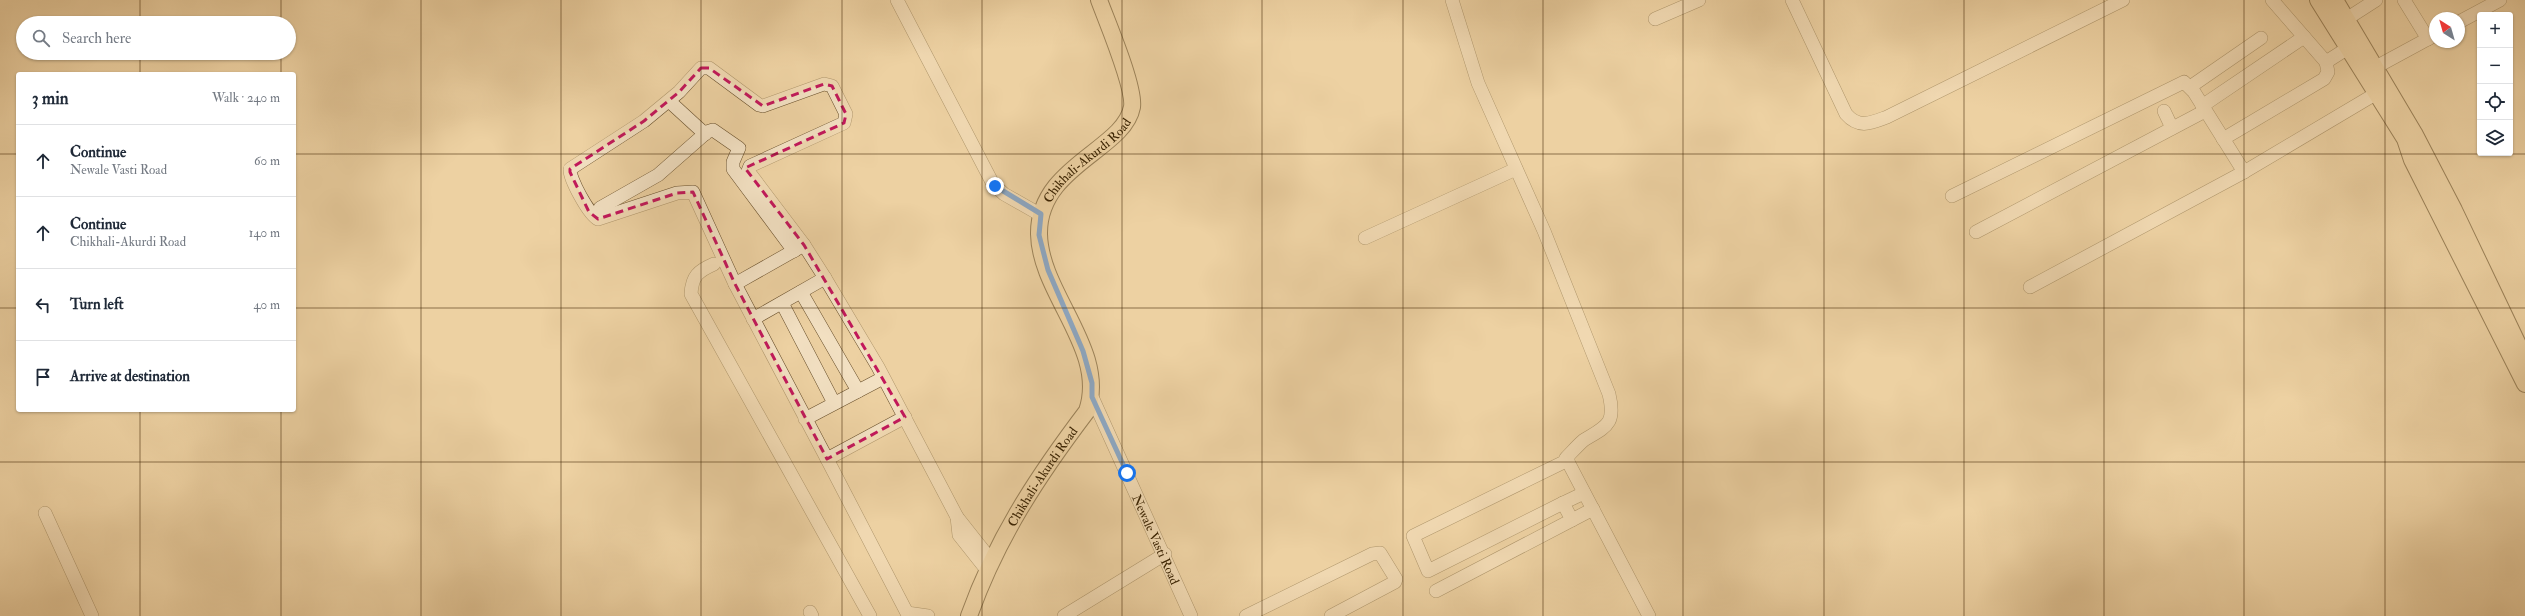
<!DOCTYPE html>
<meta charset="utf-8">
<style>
:root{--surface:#fff;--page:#f6f6f7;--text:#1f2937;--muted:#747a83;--line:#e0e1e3}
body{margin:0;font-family:"IM FELL Double Pica",serif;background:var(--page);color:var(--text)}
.controls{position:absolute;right:12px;top:12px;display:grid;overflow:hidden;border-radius:4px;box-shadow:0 1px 3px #0004}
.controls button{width:36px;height:36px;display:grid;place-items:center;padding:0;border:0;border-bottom:1px solid var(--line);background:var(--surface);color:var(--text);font:20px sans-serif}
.compass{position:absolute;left:2429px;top:12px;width:36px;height:36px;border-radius:50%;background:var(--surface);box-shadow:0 1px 3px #0004;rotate:323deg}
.stop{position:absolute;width:12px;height:12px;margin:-9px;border:3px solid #1a73e8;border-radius:50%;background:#fff}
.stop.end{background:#1a73e8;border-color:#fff;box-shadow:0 1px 4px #0008}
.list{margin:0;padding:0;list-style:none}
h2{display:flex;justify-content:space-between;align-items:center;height:52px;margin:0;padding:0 16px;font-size:17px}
h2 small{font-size:13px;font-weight:400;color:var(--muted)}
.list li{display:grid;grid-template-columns:26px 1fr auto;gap:12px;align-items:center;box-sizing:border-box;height:72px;padding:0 16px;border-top:1px solid var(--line)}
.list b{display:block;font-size:15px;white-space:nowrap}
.list p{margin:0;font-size:13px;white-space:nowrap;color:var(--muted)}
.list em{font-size:13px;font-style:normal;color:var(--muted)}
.icon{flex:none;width:22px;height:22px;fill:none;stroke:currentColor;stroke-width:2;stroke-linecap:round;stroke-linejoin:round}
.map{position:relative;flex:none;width:2525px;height:616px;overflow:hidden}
.search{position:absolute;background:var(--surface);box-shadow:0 1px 3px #0004;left:16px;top:16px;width:280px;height:44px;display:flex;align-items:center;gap:10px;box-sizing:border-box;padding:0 14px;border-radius:22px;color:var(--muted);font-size:15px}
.panel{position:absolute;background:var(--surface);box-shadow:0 1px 3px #0004;left:16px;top:72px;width:280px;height:340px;border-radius:4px}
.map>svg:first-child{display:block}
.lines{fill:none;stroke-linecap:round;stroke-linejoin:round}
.minor-casing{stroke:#674e2a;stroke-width:14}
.major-casing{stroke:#3a2302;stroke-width:18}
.minor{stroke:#f3e1c3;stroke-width:13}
.major{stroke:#edd1a2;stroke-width:16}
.route{stroke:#1a73e8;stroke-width:5}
.marked{fill:none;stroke:#c2185b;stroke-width:3;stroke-dasharray:8 5;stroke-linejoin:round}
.grid{fill:none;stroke:#3a2302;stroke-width:1;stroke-opacity:0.55}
.labels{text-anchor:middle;stroke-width:3;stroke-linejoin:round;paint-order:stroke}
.street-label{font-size:13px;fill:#3a2302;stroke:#f3e1c3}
</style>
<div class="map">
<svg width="2525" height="616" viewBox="0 0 2525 616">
<rect width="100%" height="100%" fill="#edd1a2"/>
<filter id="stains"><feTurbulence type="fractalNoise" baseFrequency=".005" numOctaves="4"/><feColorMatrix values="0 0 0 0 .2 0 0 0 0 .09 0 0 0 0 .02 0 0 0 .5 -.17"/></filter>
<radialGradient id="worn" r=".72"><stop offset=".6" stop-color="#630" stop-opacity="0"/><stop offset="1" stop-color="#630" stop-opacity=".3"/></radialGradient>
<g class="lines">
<defs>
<g id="minor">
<path d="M897,0l96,184 11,10 37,21"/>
<path d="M1452,0l26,83 66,148 65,163c7,30 -2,32 -25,46 -6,5 -12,12 -18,18l83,158"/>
<path d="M1792,0l54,114c13,15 25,9 41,3l236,-117"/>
<path d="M2272,0l54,62 22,-14"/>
<path d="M2404,0l24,39"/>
<path d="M2348,18l28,-18"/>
<path d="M1655,19l44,-19"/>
<path d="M2459,22l41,-22"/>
<path d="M2376,67l59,-32"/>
<path d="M2190,87l71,-49"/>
<path d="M669,101l36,33"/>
<path d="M2202,106l102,-69"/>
<path d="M2164,111l8,17"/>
<path d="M2223,139l101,-60 4,-7 -2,-10"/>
<path d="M1952,196l232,-114 10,10 50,80"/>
<path d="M600,208l58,-33 49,-43 6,-2 26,18 -6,14v7l61,82"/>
<path d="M1976,232l229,-121"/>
<path d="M1365,238l151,-69"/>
<path d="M804,245l-69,39 92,175 78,-42"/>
<path d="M714,264c-16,7 -22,12 -23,30l179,322"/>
<path d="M735,284l-42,-92 -16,1 -79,26c-9,-4 -29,-41 -28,-50l74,-48 35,-29 22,-24h8l50,37 4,1 61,-22 8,2 14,28 -2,9 -94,43 -2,5 56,74 21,33 53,89 79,150 34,43"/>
<path d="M2030,287l214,-115 133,-79"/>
<path d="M801,292l57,99"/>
<path d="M782,303l52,100"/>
<path d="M753,319l72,-41"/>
<path id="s1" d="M1092,397l99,219"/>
<path d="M805,419l78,-41"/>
<path d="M827,459l80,154 21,3"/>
<path d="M1563,503l-135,68 -15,-35 155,-76"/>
<path d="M45,513l47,103"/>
<path d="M957,517l2,18 27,34"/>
<path d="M1572,520l21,-11"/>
<path d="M1436,591l136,-71 -9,-17 21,-10"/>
<path d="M810,612l2,4"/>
<path d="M1064,616l101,-62"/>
<path d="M1246,616l126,-62 8,-1 16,26 -1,3 -64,34"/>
</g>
<g id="major">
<path d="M2318,0l87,139 7,21 113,224"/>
<path d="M2335,0l79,133 40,77 71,149"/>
<path id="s2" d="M969,616c28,-78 68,-139 118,-205 21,-61 -47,-117 -48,-177 -1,-68 85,-84 93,-127 3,-20 -25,-85 -33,-107"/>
</g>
</defs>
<!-- minor casing -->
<use href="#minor" class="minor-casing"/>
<!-- major casing -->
<use href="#major" class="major-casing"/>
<!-- minor -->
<use href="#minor" class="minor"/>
<!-- major -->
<use href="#major" class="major"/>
</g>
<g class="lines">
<!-- route -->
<path class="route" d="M995,186l46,28 -2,21 9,35 35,81 9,32v14l35,76"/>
</g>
<!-- marked area -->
<path d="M0 0H2525V616H0ZM701,68h8l54,38 61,-22 8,2 14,28 -2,9 -99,45 59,77 101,172 -78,42 -92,-175 -42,-92 -16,1 -79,26 -9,-7 -19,-40v-3l74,-48 35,-29z" fill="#edd1a2" fill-opacity=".55" fill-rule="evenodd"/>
<path class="marked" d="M701,68h8l54,38 61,-22 8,2 14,28 -2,9 -99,45 59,77 101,172 -78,42 -92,-175 -42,-92 -16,1 -79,26 -9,-7 -19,-40v-3l74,-48 35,-29z"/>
<!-- grid -->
<path class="grid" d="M140,0v23M281,0v23M421,0v616M561,0v616M701,0v616M842,0v616M982,0v616M1122,0v616M1262,0v616M1403,0v616M1543,0v616M1683,0v616M1824,0v616M1964,0v616M2104,0v616M2244,0v616M2385,0v616M140,53v21M281,53v21M0,154h18M294,154h2231M0,308h18M294,308h2231M140,410v206M281,410v206M0,462h2525"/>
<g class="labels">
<!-- street labels -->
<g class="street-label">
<text dy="5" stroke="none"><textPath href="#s2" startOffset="517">Chikhali-Akurdi Road</textPath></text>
<text dy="5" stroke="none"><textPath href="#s2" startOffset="158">Chikhali-Akurdi Road</textPath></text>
<text dy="5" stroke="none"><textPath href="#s1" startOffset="156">Newale Vasti Road</textPath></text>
</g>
</g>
<rect width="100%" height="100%" filter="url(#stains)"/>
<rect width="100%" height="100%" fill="url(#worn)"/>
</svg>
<div class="controls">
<button>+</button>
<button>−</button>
<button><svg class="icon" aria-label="locate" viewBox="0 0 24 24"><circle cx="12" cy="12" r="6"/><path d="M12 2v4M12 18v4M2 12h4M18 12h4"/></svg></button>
<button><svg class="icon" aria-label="layers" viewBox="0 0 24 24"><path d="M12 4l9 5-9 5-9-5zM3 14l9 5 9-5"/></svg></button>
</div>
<svg class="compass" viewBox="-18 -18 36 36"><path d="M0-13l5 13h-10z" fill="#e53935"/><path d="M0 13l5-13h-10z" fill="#747a83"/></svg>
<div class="stop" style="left:1127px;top:473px"></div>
<div class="stop end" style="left:995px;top:186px"></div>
<div class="search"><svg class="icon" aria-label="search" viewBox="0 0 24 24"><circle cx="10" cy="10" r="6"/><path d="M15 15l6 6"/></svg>Search here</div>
<section class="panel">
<h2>3 min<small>Walk · 240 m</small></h2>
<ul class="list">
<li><svg class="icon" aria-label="ahead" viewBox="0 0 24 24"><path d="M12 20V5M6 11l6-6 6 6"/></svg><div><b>Continue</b><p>Newale Vasti Road</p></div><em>60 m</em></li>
<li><svg class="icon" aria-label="ahead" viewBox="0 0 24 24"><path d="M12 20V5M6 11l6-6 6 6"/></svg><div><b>Continue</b><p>Chikhali-Akurdi Road</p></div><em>140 m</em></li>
<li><svg class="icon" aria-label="left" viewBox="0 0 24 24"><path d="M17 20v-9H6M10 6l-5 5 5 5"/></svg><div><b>Turn left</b></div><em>40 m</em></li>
<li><svg class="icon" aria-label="arrive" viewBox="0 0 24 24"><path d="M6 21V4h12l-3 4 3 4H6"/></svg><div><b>Arrive at destination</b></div></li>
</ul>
</section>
</div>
